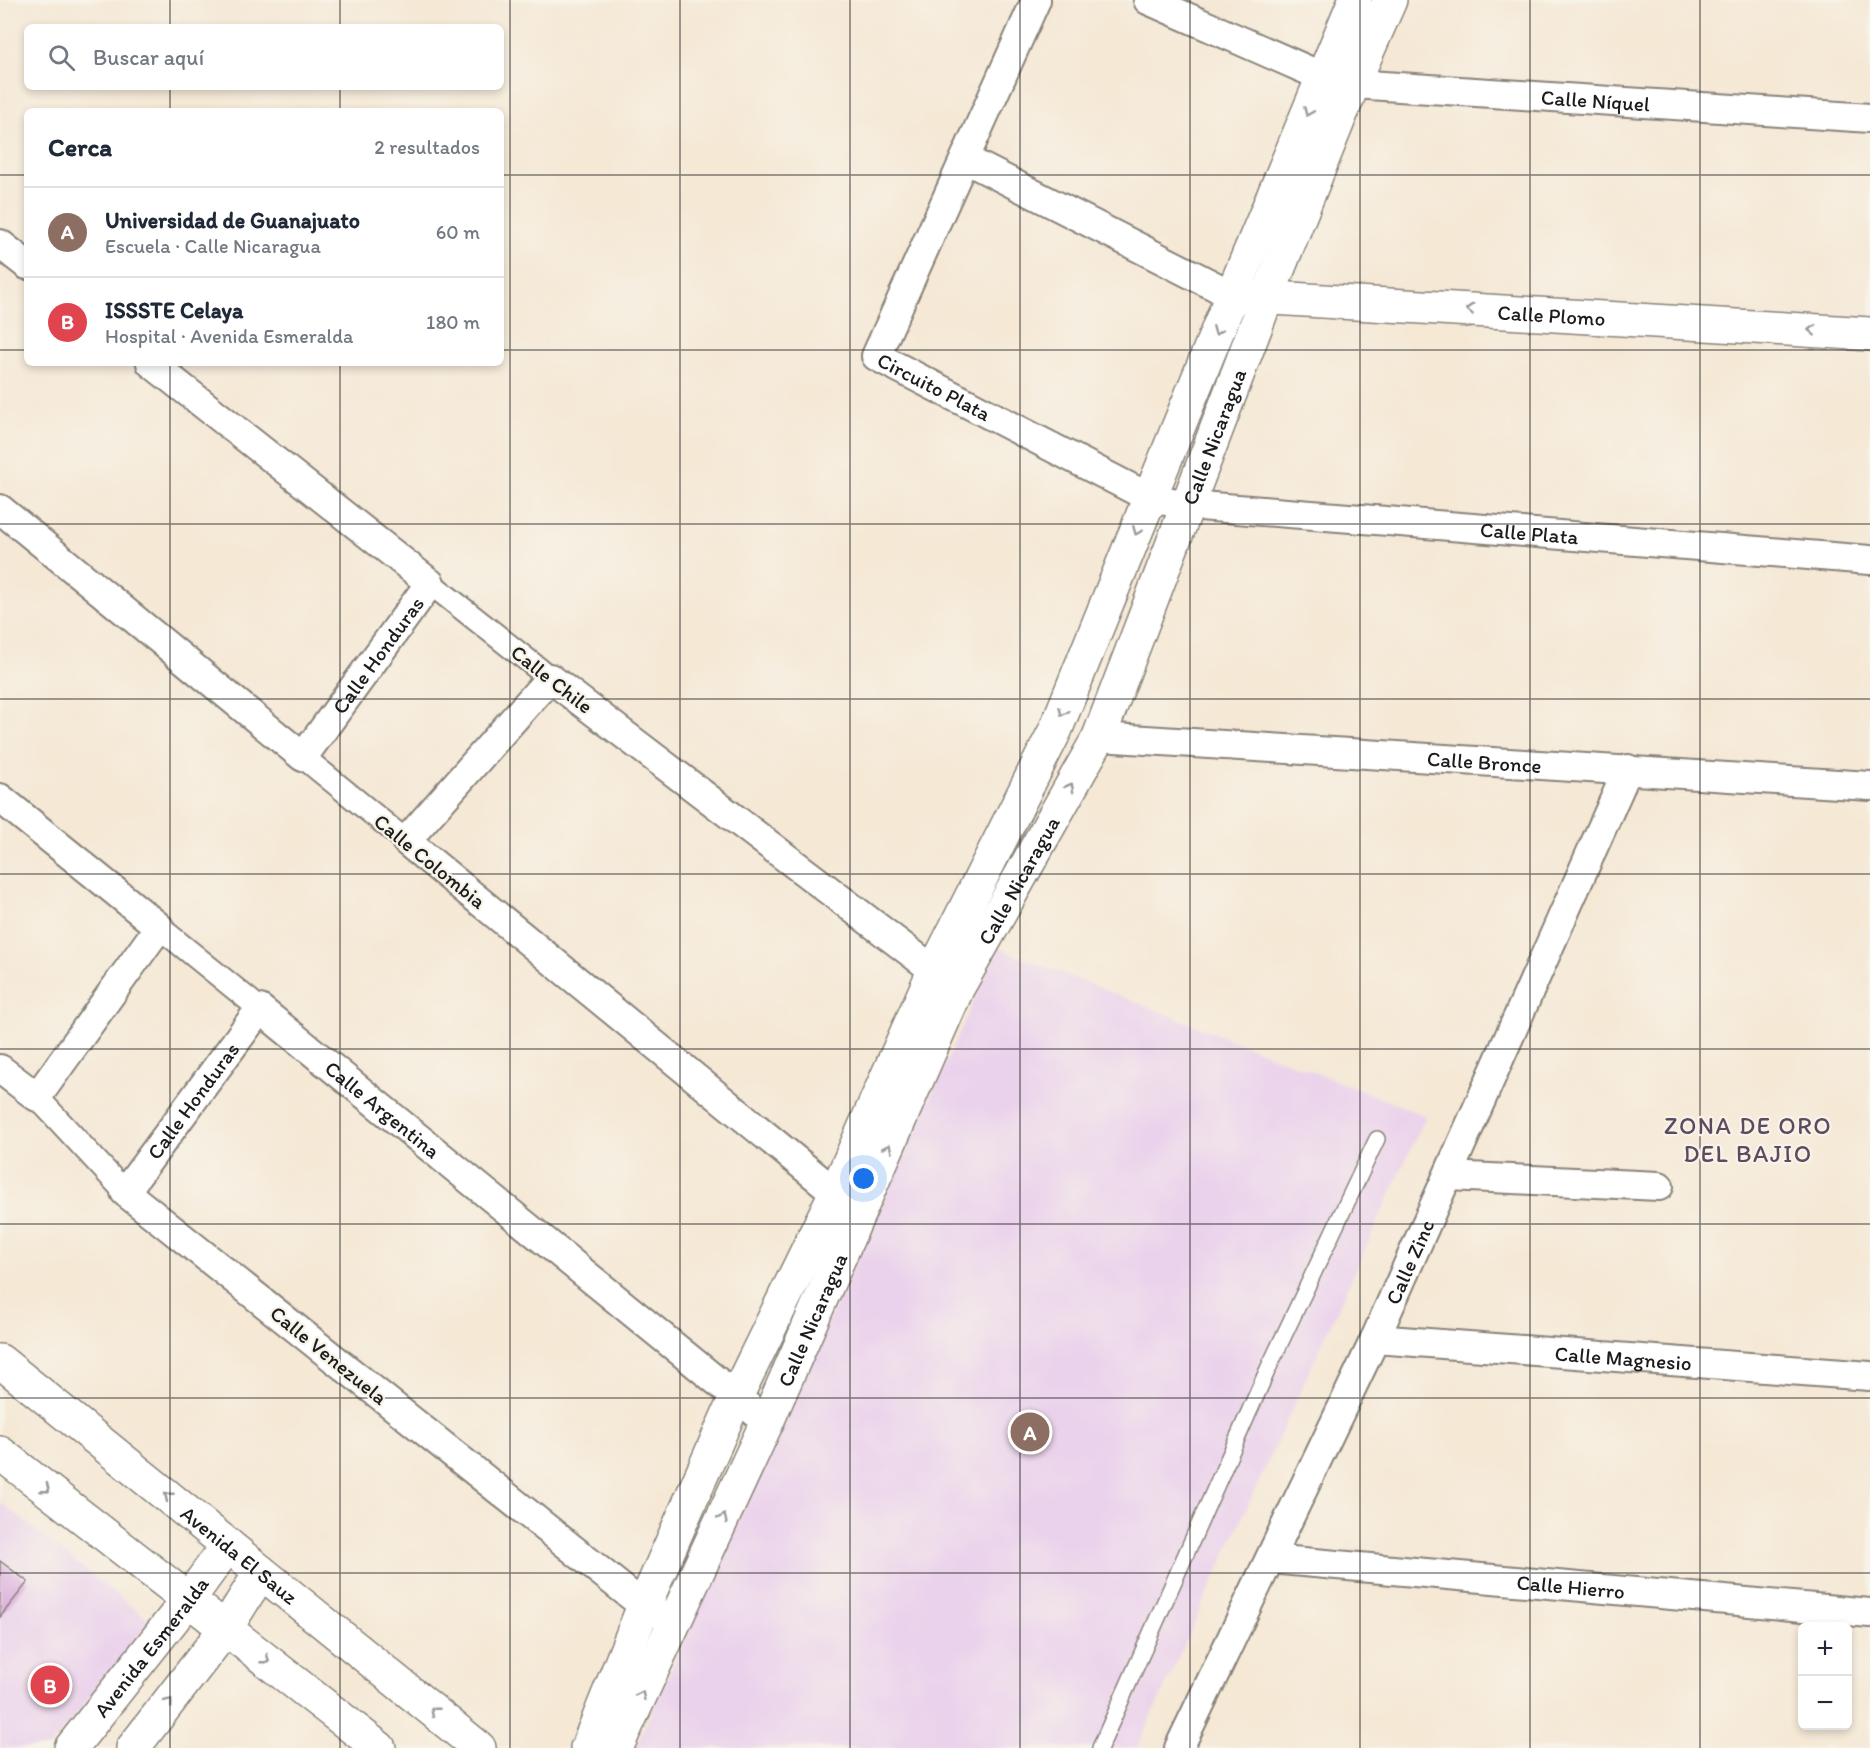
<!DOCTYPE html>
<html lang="es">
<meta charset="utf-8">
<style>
:root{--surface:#fff;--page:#f2f2f3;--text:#1f2937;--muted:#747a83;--line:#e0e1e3;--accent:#1f6fb2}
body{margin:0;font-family:Itim,sans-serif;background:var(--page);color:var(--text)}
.controls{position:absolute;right:18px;bottom:18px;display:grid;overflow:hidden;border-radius:9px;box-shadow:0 3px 9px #0003}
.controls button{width:54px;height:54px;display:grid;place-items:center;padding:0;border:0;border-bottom:2px solid var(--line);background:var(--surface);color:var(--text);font:30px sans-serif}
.you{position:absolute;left:864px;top:1179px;width:21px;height:21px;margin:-15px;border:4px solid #fff;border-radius:50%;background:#1a73e8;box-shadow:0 0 0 9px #1a73e833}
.badge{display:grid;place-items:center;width:39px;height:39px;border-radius:50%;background:var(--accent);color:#fff;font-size:20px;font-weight:700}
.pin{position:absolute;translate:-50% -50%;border:3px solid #fff;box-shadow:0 2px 6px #0006}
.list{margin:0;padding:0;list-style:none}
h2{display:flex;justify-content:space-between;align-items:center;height:78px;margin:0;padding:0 24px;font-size:26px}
h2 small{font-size:20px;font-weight:400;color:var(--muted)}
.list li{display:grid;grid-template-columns:39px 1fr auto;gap:18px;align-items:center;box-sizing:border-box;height:90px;padding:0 24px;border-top:2px solid var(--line)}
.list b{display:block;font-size:22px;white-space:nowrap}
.list p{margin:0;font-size:20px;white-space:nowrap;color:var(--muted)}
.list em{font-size:20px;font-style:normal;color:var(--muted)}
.icon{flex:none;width:33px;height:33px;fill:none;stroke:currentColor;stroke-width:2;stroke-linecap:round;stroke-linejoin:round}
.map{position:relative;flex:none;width:1870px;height:1748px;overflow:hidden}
.search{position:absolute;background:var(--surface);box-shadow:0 3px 9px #0003;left:24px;top:24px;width:480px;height:66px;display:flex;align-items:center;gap:15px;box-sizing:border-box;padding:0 21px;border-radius:9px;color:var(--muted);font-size:22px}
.panel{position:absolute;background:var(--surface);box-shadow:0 3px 9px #0003;left:24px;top:108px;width:480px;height:258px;border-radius:9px}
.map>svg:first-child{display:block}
.built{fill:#ead1ec}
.building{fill:#d69fdb}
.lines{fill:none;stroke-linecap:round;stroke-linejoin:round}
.service-casing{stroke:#888278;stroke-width:18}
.pedestrian-casing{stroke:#888278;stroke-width:26}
.minor-casing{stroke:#888278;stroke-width:32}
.tertiary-casing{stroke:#888278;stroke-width:36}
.secondary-casing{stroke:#888278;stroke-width:36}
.primary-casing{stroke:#888278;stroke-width:36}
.service{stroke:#fff;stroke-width:15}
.pedestrian{stroke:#fff;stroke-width:22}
.minor{stroke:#fff;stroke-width:28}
.tertiary{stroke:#fff;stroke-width:33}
.secondary{stroke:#fff;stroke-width:33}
.primary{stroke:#fff;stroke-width:33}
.oneway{stroke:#999}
.grid{fill:none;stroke:#1c1c1c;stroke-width:1.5;stroke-opacity:0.55}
.labels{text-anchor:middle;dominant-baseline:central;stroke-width:4.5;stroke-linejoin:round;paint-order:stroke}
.street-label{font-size:21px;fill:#1c1c1c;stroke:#f7f3e8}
.quarter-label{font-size:24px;letter-spacing:1.5px;fill:#5d4a5f;stroke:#f7f3e8}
</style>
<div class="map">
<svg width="1870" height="1748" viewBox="0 0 1870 1748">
<rect width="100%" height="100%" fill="#f7f3e8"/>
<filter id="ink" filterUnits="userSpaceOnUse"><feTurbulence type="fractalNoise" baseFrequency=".0167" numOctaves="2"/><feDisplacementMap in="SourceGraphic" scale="12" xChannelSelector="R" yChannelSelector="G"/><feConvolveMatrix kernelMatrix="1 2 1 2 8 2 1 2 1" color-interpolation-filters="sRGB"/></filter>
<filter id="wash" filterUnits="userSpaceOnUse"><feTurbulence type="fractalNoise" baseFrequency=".008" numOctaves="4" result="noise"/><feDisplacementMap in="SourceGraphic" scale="24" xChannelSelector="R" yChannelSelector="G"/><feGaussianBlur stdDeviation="1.35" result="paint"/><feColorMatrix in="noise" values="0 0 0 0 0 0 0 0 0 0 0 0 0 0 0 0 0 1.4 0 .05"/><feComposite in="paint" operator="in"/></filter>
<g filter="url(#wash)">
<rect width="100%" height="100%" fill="#f5e8d5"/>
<path class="built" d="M998 948 1426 1116 1137 1748H635Z
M0 1502 150 1621 49 1748H0Z"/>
<g id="blocks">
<path class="building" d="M0 1561 28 1582 0 1617Z"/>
</g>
</g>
<g filter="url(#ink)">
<use href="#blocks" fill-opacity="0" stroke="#888278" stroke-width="1.5"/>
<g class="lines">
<defs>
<path id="service" d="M1100 1748 1268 1369 1377 1139"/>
<path id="pedestrian" d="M430 583 550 678
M303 757 406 841
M159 927 260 1009
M37 1097 125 1192"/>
<g id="minor">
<path id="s1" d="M1036 0 876 356 1150 498 1188 505 1870 560"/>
<path id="s2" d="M1148 0 1323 77 1353 84 1870 118"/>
<path d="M965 159 1232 295"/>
<path d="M0 244 27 265"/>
<path id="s3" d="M0 509 303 757 430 583 151 363"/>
<path id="s4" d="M1099 737 1870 786"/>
<path d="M0 798 159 927 37 1097 0 1069"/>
<path d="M1448 1176 1659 1186"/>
<path d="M853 1207 406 841 550 678 952 984"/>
<path id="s5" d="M1375 1339 1870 1376"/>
<path id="s6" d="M1270 1559 1870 1613"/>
<path id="s7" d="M664 1616 644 1606 125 1192 260 1009 767 1422"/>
<path id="s8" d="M1179 1748 1375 1339 1628 769"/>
</g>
<g id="tertiary">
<path id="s9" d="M71 1748 188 1600 228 1545"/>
<path d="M133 1748 226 1628 261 1572"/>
</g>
<g id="secondary">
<path id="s10" d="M1240 296 1870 334"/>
</g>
<g id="primary">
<path id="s11" d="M0 1361 479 1748"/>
<path d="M0 1453 379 1748"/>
<path d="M587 1748 644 1606 736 1397 835 1194 934 971 1055 731 1232 295 1355 0"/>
<path id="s12" d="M616 1748 767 1422 957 989 1099 737 1267 297 1353 84 1390 0"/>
</g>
</defs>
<use href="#service" class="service-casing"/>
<use href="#pedestrian" class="pedestrian-casing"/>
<use href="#minor" class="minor-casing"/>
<use href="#tertiary" class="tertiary-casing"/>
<use href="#secondary" class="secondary-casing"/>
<use href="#primary" class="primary-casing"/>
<use href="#service" class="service"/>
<use href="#pedestrian" class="pedestrian"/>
<use href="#minor" class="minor"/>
<use href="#tertiary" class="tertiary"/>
<use href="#secondary" class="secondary"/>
<use href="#primary" class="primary"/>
</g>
<defs><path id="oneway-chevron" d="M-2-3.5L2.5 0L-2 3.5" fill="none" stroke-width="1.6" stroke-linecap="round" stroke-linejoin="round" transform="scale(1.5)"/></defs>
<g class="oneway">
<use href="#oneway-chevron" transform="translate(1308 112) rotate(113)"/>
<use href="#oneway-chevron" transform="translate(1470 309) rotate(-177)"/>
<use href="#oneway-chevron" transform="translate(1812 330) rotate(-177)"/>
<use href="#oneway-chevron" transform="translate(1217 331) rotate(112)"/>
<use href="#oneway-chevron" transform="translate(1137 531) rotate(112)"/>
<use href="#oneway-chevron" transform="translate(1063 712) rotate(112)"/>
<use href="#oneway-chevron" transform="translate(1070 787) rotate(-61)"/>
<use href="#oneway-chevron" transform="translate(888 1148) rotate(-66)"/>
<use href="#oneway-chevron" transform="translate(46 1489) rotate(38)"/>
<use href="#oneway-chevron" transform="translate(168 1496) rotate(-141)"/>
<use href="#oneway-chevron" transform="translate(723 1518) rotate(-65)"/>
<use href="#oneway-chevron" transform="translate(266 1660) rotate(38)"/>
<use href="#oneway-chevron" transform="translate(641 1695) rotate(-65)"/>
<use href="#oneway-chevron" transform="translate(169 1702) rotate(-52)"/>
<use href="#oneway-chevron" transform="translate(434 1711) rotate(-141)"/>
</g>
</g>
<path class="grid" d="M170 0V27M340 0V27M510 0V1748M680 0V1748M850 0V1748M1020 0V1748M1190 0V1748M1360 0V1748M1530 0V1748M1700 0V1748M170 87V111M340 87V111M0 175H27M501 175H1870M0 350H27M501 350H1870M170 363V1748M340 363V1748M0 524H1870M0 699H1870M0 874H1870M0 1049H1870M0 1224H1870M0 1398H1870M0 1573H1870"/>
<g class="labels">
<g class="street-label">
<text stroke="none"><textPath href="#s2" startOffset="465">Calle Níquel</textPath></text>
<text stroke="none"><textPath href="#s10" startOffset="312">Calle Plomo</textPath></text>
<text stroke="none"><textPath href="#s1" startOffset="456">Circuito Plata</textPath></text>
<text stroke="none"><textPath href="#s12" startOffset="1443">Calle Nicaragua</textPath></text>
<text stroke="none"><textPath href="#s1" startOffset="1080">Calle Plata</textPath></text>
<text stroke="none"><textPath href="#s3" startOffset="518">Calle Honduras</textPath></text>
<text transform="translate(552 679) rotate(38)">Calle Chile</text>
<text stroke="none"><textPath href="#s4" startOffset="386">Calle Bronce</textPath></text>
<text transform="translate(430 861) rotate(39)">Calle Colombia</text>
<text stroke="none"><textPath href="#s12" startOffset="957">Calle Nicaragua</textPath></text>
<text stroke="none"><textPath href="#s7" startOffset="800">Calle Honduras</textPath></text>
<text stroke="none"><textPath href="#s7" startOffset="1072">Calle Argentina</textPath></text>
<text stroke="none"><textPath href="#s8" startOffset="538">Calle Zinc</textPath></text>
<text stroke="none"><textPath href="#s12" startOffset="471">Calle Nicaragua</textPath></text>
<text transform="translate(329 1355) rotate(39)">Calle Venezuela</text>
<text stroke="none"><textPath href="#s5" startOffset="249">Calle Magnesio</textPath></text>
<text stroke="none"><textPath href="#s11" startOffset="308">Avenida El Sauz</textPath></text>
<text stroke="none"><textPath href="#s6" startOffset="302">Calle Hierro</textPath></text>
<text stroke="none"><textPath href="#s9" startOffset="129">Avenida Esmeralda</textPath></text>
</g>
<g class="quarter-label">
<text x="1748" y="1125">ZONA DE ORO<tspan x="1748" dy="28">DEL BAJIO</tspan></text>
</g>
</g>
</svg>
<div class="controls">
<button>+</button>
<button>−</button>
</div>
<div class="you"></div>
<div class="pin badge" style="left:1030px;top:1432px;background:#8d6e63">A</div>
<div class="pin badge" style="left:50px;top:1685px;background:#e0444e">B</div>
<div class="search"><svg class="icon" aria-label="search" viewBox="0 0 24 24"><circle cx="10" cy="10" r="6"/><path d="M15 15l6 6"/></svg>Buscar aquí</div>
<section class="panel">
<h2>Cerca<small>2 resultados</small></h2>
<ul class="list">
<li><span class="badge" style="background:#8d6e63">A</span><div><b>Universidad de Guanajuato</b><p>Escuela · Calle Nicaragua</p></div><em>60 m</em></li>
<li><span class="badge" style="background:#e0444e">B</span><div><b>ISSSTE Celaya</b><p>Hospital · Avenida Esmeralda</p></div><em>180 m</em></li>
</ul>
</section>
</div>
